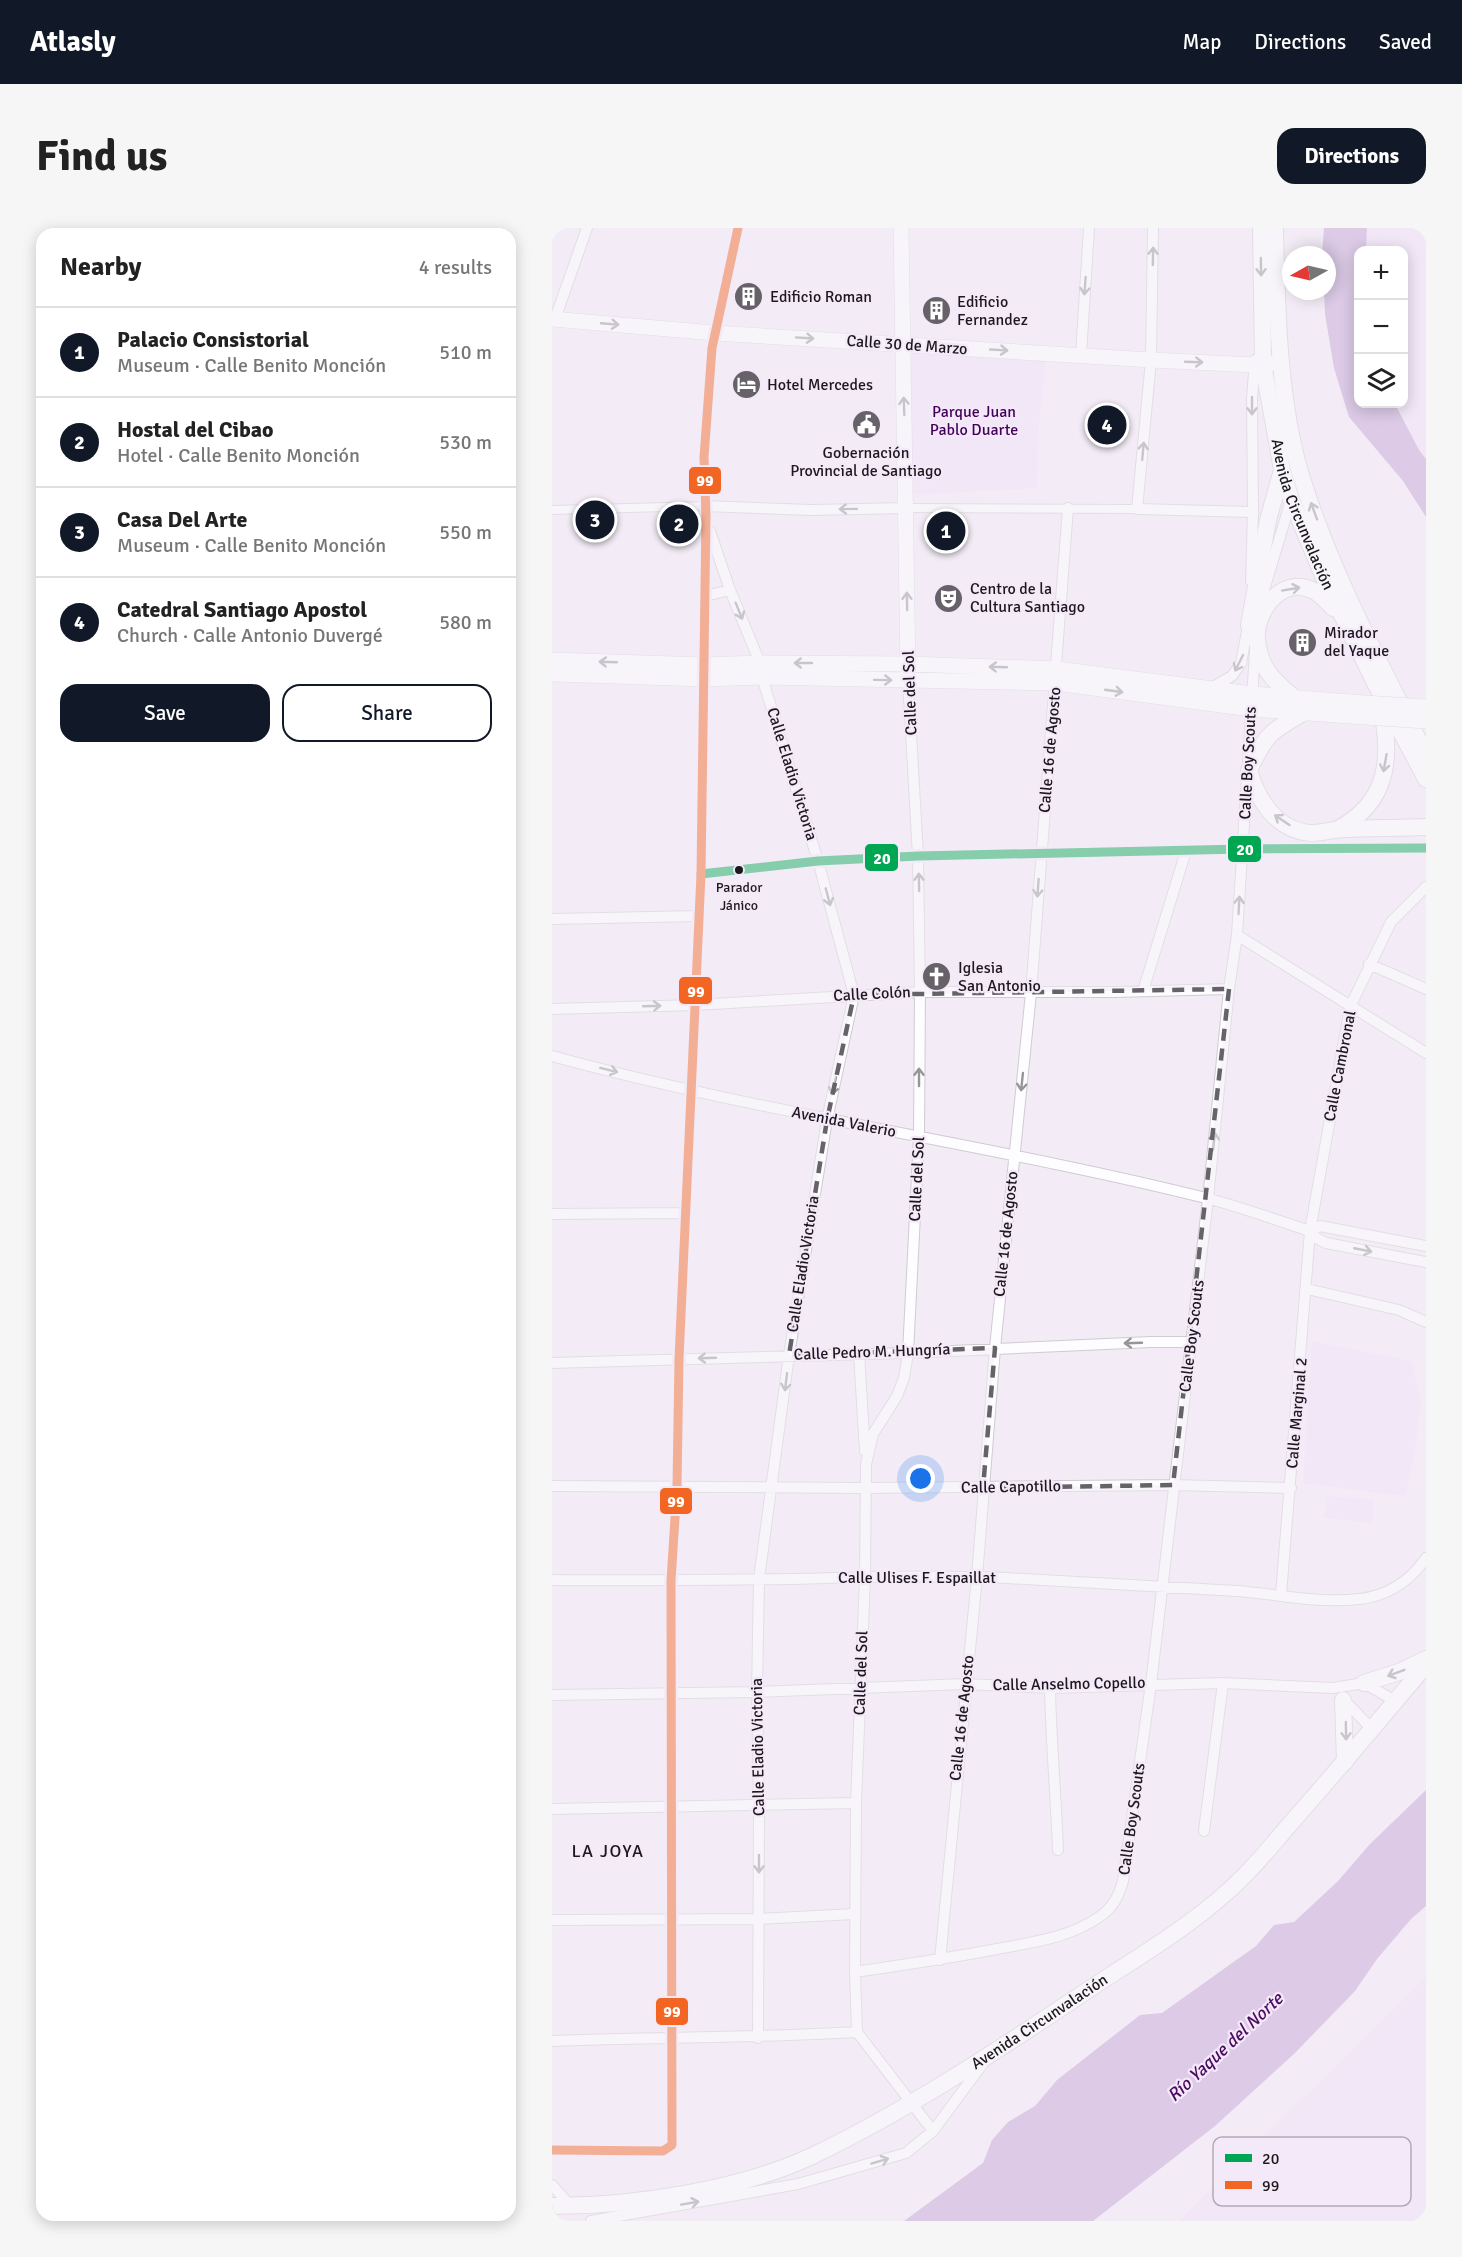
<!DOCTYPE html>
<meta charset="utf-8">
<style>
:root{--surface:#fff;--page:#f6f6f6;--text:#222;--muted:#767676;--line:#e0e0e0;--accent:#111827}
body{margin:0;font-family:Signika,sans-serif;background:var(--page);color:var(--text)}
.controls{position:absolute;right:18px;top:18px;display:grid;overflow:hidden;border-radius:12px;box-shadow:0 3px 15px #0003}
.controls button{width:54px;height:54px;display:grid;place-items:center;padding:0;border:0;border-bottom:2px solid var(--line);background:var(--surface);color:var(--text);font:30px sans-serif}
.compass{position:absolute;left:730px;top:18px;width:54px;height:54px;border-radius:50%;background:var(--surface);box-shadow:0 3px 15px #0003;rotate:262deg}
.you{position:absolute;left:369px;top:1251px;width:21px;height:21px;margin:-15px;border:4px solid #fff;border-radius:50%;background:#1a73e8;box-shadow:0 0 0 9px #1a73e833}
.badge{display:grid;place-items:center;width:39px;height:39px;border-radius:50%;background:var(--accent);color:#fff;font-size:20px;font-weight:700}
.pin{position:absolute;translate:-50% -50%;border:3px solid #fff;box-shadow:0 2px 6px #0006}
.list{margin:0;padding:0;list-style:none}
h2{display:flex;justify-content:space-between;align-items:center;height:78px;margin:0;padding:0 24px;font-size:26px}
h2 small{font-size:20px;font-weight:400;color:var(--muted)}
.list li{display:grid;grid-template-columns:39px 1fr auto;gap:18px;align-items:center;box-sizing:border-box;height:90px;padding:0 24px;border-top:2px solid var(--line)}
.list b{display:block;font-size:22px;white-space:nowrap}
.list p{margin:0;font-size:20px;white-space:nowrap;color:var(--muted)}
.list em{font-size:20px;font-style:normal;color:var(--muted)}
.actions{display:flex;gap:12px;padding:18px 24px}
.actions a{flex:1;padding:14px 0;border:2px solid var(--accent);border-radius:18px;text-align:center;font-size:21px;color:var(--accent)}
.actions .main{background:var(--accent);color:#fff}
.icon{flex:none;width:33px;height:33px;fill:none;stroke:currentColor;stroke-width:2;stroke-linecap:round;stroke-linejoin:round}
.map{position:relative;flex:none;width:874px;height:1993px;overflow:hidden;border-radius:18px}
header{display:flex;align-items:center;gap:36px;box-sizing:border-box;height:84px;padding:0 30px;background:var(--accent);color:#fff}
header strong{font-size:28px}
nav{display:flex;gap:33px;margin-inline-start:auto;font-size:21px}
.intro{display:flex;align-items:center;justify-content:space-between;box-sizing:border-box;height:144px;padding:0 36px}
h1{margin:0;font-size:42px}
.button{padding:15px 27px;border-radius:18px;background:var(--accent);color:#fff;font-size:21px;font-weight:700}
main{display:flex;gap:36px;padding:0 36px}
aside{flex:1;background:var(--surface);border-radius:18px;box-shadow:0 3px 15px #0003}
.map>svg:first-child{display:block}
.green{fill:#f0dff8}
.water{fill:#c29fd2}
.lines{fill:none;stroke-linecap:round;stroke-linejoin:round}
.pedestrian-casing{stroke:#d0cbd1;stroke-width:10}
.minor-casing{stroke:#d0cbd1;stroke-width:12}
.secondary-casing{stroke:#d0cbd1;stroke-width:16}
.primary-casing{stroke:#d0cbd1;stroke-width:18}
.pedestrian{stroke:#fdfcfe;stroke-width:8}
.minor{stroke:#fdfcfe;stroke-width:10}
.secondary{stroke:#fdfcfe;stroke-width:15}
.primary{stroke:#fdfcfe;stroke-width:16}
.secondary-bridge-casing{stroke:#d0cbd1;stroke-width:16;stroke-linecap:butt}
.secondary-bridge{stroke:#fdfcfe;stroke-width:15}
.bus-1-casing{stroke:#f4e9f9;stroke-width:14}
.bus-2-casing{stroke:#f4e9f9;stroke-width:14}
.bus-1{stroke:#00a651;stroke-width:9}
.bus-2{stroke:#f26522;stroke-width:9}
.oneway{stroke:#989599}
.marked{fill:none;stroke:#676269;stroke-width:4.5;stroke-dasharray:12 8;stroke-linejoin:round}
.bus-dot{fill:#1c181d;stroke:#f4e9f9;stroke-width:2}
.labels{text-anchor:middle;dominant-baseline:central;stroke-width:4.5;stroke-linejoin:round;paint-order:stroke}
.bus-label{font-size:14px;fill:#1c181d;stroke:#f4e9f9}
.poi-label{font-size:16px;fill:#1c181d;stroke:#f4e9f9;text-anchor:start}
.street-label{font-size:16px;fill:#1c181d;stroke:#f4e9f9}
.park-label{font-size:16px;fill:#430059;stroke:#f4e9f9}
.neighbourhood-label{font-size:18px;letter-spacing:1.5px;fill:#1c181d;stroke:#f4e9f9}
.water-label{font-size:18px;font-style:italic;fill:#4a0a61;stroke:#f4e9f9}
.key{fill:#f4e9f9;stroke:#b3aab7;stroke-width:1.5}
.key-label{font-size:16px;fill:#1c181d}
.line-badge{stroke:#f4e9f9;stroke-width:2}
.badge-label{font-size:16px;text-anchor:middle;font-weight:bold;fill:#fff}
</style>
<header>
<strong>Atlasly</strong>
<nav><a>Map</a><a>Directions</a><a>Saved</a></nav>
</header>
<div class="intro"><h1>Find us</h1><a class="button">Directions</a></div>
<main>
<aside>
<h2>Nearby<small>4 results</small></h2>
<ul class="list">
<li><span class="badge">1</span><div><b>Palacio Consistorial</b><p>Museum · Calle Benito Monción</p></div><em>510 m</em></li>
<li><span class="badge">2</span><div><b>Hostal del Cibao</b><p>Hotel · Calle Benito Monción</p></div><em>530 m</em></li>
<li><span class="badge">3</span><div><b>Casa Del Arte</b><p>Museum · Calle Benito Monción</p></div><em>550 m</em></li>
<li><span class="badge">4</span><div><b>Catedral Santiago Apostol</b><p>Church · Calle Antonio Duvergé</p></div><em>580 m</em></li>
</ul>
<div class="actions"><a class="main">Save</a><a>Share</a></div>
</aside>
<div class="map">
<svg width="874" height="1993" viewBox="0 0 874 1993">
<rect width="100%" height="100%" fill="#f3ecf6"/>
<path class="green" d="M815 0H874V231L867 222 843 176H852V22H814Z
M362 123 494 129 487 198 485 260 358 267 354 133Z
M760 1113 859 1133 869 1172 862 1228 853 1268 751 1255Z
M775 1268 822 1272 820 1295 772 1290Z
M874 1748V1993H626L629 1991Z"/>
<path class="water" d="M772 0H815L814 22H806V176H843L867 222 874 231V289L851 253 797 189 782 140 773 86 772 63H775V27H770Z
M874 1562V1678L859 1691 825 1731 803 1763 742 1826 663 1898 541 1993H352L431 1935 440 1912 456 1894 483 1878 505 1852 588 1787 610 1785 704 1718 722 1697 742 1694 786 1653 818 1616Z"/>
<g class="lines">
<defs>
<path id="pedestrian" d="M354 280 585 281
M0 282 153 278"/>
<path id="minor" d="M601 0 599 132 585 281 701 284
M3 91 35 0
M529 127 537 0
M153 278 260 282 354 280
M158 303 178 362 208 435 210 449 266 633 302 767 275 892 237 1127 207 1351 205 1464 207 1578 206 1810
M699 353 701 284 700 170 703 132
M153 368 178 362
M709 372 739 272
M356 452 366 628 368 764 367 908 356 1125 352 1150 345 1168 321 1206 314 1236 313 1349 304 1575 303 1744 305 1804 381 1903
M659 460 680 448 689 435 697 393
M149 646 266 633 366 628 690 621 874 620
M0 691 147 688
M685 707 874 825
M817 736 874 761
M591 763 634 623
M0 781 143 777 368 764H562L677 761
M0 828C216 887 438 916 654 970 689 979 724 992 758 1003L766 1011 774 1015 874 1034
M0 986 133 985
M758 1003 768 998 874 1018
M755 1061 847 1082 874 1094
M307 1126 313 1223
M0 1135 356 1125 599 1114H639
M0 1258 312 1260 621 1257 739 1260
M0 1352C80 1353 160 1352 241 1351 312 1349 383 1347 454 1350 531 1354 608 1358 685 1363 725 1366 767 1376 807 1371 835 1368 858 1353 874 1330
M729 1367 758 1003 798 779 839 694 874 659
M498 1460C499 1514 504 1568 506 1622
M0 1467 205 1464 413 1456 498 1460 671 1455 781 1460 812 1455 843 1473
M791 1471 821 1502
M0 1581 304 1575
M652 1603 671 1455
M0 1692 207 1691 302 1686
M388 1732 425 1349 443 1120 479 765 516 280
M303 1744C351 1737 398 1730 445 1721 481 1714 519 1710 550 1687 562 1678 567 1667 571 1653L599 1456 656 971 677 761 685 707 703 423
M0 1813C102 1809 204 1810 305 1804
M0 1922 111 1923 120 1917 119 1353 125 1259 127 1131 149 646 154 288 152 229 160 120 186 0
M0 1957 19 1978
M39 1993 246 1956 354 1925 381 1903 432 1834"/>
<path id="secondary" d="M349 0 356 443
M0 91 162 105 599 132 703 137 721 135
M0 432 152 437 208 435 356 436 505 441 700 466 798 474
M0 446 152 451 210 449 504 455 699 481 798 488"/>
<g id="primary">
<path id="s1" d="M709 0 711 136 730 242 739 271 771 348 824 457 874 551"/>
<path d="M723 0C725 79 726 168 748 244 778 343 828 435 874 527"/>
<path d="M697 397 716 292 730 242"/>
<path d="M741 469C730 459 717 449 711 435 707 426 704 412 705 403 709 377 732 349 760 362 768 365 775 374 781 380"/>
<path d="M751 485C717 505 715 505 697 542 705 571 724 602 758 605 770 605 782 601 795 601 821 600 848 600 874 599"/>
<path d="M786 601C837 574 840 529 829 478"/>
<path d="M812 1455 847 1444 874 1431"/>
<path d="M791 1472 793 1534"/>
<path id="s2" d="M0 1978C79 1978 188 1962 260 1928 354 1883 443 1824 530 1766 585 1729 646 1695 693 1647 709 1631 724 1612 739 1595 785 1543 829 1490 874 1437"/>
</g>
</defs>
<use href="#pedestrian" class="pedestrian-casing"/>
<use href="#minor" class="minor-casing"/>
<use href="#secondary" class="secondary-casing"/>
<use href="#primary" class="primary-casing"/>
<use href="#pedestrian" class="pedestrian"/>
<use href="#minor" class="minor"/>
<use href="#secondary" class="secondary"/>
<use href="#primary" class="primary"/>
<defs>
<path id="secondary-bridge" d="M798 474 874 479
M798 488 874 493"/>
</defs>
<use href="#secondary-bridge" class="secondary-bridge-casing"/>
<use href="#secondary-bridge" class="secondary-bridge"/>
<defs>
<path id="bus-1" d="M149 646 266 633 366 628 690 621 874 620"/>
<path id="bus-2" d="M0 1922 111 1923 120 1917 119 1353 125 1259 127 1131 149 646 154 288 152 229 160 120 186 0"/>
</defs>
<use href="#bus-1" class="bus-1-casing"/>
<use href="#bus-2" class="bus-2-casing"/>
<use href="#bus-1" class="bus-1"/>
<use href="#bus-2" class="bus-2"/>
</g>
<defs><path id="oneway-shaft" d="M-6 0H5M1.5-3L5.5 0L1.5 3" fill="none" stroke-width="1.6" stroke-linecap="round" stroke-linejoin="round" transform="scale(1.5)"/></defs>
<g class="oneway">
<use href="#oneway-shaft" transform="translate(601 28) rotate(-89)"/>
<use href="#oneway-shaft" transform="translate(709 39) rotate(89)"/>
<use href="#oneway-shaft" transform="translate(533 58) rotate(94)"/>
<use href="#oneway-shaft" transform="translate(58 96) rotate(5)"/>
<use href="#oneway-shaft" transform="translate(253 110) rotate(4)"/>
<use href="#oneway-shaft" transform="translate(447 122) rotate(3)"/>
<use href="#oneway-shaft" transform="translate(642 134) rotate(2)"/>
<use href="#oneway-shaft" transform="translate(352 178) rotate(-92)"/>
<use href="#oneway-shaft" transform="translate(700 178) rotate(90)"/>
<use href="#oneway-shaft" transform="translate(591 223) rotate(-85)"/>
<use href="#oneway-shaft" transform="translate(296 281) rotate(179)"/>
<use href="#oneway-shaft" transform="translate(762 283) rotate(-110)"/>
<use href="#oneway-shaft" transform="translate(739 361) rotate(-10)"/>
<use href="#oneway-shaft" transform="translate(355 373) rotate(-91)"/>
<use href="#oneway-shaft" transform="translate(187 383) rotate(68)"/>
<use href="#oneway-shaft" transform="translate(56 434) rotate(-178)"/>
<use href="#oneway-shaft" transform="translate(251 435) rotate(-180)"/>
<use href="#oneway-shaft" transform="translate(687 435) rotate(117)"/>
<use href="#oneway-shaft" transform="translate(446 439) rotate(-178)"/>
<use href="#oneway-shaft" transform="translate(331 452) rotate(1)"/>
<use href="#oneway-shaft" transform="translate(562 463) rotate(8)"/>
<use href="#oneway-shaft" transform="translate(833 535) rotate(100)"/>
<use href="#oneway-shaft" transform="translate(730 592) rotate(-146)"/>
<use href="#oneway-shaft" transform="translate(367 654) rotate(-91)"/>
<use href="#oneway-shaft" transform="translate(486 660) rotate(94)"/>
<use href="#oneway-shaft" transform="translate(276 669) rotate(75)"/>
<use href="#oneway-shaft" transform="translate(687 677) rotate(-87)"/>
<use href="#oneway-shaft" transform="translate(100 778) rotate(-2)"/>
<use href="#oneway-shaft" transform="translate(57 842) rotate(14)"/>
<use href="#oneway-shaft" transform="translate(367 849) rotate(-90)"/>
<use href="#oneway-shaft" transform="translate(470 854) rotate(96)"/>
<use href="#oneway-shaft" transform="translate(282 858) rotate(103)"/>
<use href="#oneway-shaft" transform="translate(662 913) rotate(-84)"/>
<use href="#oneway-shaft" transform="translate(811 1022) rotate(11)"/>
<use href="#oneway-shaft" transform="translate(581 1115) rotate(178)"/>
<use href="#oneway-shaft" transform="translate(155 1130) rotate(178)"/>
<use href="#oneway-shaft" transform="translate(234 1154) rotate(97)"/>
<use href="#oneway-shaft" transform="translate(844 1445) rotate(159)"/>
<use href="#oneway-shaft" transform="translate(794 1503) rotate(89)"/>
<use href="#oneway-shaft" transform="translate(207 1636) rotate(90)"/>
<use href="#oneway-shaft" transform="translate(328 1933) rotate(-17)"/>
<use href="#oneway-shaft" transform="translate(138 1975) rotate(-10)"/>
</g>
<path d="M0 0H874V1993H0ZM677 761 621 1257 431 1260 443 1120 237 1127 275 892 302 767Z" fill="#f3ecf6" fill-opacity=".55" fill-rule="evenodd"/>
<path class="marked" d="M677 761 621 1257 431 1260 443 1120 237 1127 275 892 302 767Z"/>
<defs>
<symbol id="building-disc" viewBox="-11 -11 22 22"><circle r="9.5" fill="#676269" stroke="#f4e9f9"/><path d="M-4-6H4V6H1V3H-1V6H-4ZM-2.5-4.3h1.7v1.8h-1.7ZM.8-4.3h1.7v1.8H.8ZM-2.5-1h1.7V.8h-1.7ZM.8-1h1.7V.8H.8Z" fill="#fff"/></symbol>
<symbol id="hotel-disc" viewBox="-11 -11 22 22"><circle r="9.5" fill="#676269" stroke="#f4e9f9"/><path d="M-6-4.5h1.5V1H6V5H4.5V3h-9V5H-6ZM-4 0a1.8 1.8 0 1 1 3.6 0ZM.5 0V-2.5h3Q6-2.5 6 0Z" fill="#fff"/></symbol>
<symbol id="civic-disc" viewBox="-11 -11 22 22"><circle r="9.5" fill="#676269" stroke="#f4e9f9"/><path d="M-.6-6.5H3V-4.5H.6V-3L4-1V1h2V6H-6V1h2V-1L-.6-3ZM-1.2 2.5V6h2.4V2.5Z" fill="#fff"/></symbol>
<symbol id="theatre-disc" viewBox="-11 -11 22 22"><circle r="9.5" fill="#676269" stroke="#f4e9f9"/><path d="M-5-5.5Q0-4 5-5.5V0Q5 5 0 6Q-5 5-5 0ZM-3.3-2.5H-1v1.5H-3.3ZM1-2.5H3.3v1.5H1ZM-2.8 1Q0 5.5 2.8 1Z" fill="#fff"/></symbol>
<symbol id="church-disc" viewBox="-11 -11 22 22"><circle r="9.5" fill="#676269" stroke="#f4e9f9"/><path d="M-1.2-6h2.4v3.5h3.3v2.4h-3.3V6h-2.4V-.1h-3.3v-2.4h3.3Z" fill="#fff"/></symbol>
</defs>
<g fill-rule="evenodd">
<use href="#building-disc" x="180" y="52" width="33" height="33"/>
<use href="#building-disc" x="368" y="66" width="33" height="33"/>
<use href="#hotel-disc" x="178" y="140" width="33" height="33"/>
<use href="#civic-disc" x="298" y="180" width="33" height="33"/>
<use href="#theatre-disc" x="380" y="354" width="33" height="33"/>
<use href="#building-disc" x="734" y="398" width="33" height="33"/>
<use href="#church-disc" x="368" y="732" width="33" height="33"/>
</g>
<circle class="bus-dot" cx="187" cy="642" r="5"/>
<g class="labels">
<g class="bus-label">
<text x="187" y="659">Parador<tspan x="187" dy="18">Jánico</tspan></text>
</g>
<g class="poi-label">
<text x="218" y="69">Edificio Roman</text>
<text x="405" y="74">Edificio<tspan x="405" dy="18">Fernandez</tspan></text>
<text x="215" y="157">Hotel Mercedes</text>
<text x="314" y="225" text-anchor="middle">Gobernación<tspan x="314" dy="18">Provincial de Santiago</tspan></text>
<text x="418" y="361">Centro de la<tspan x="418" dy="18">Cultura Santiago</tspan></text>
<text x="772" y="405">Mirador<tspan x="772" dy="18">del Yaque</tspan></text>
<text x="406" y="740">Iglesia<tspan x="406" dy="18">San Antonio</tspan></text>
</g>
<g class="street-label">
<text transform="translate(355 117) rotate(4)">Calle 30 de Marzo</text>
<text stroke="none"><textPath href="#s1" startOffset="292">Avenida Circunvalación</textPath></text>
<text transform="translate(358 465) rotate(-92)">Calle del Sol</text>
<text transform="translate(498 522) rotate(-85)">Calle 16 de Agosto</text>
<text transform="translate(696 535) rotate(-87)">Calle Boy Scouts</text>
<text transform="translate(240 546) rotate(73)">Calle Eladio Victoria</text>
<text transform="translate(320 766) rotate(-3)">Calle Colón</text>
<text transform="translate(788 838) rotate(-79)">Calle Cambronal</text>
<text transform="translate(292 894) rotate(11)">Avenida Valerio</text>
<text transform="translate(365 951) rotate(-87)">Calle del Sol</text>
<text transform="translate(454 1006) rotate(-84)">Calle 16 de Agosto</text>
<text transform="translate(251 1036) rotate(-81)">Calle Eladio Victoria</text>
<text transform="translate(640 1108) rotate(-83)">Calle Boy Scouts</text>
<text transform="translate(320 1124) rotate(-2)">Calle Pedro M. Hungría</text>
<text transform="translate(745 1185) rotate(-85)">Calle Marginal 2</text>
<text transform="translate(459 1259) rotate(-1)">Calle Capotillo</text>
<text x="365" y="1350">Calle Ulises F. Espaillat</text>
<text transform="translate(309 1445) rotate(-88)">Calle del Sol</text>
<text transform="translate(517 1456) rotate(-1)">Calle Anselmo Copello</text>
<text transform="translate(410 1490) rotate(-84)">Calle 16 de Agosto</text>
<text transform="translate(206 1519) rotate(-91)">Calle Eladio Victoria</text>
<text transform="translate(580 1591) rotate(-82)">Calle Boy Scouts</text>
<text stroke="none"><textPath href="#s2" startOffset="531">Avenida Circunvalación</textPath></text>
</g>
<g class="park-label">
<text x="422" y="184">Parque Juan<tspan x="422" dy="18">Pablo Duarte</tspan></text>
</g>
<g class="neighbourhood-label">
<text x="56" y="1623">LA JOYA</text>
</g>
<g class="water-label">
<text transform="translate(673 1819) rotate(-43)">Río Yaque del Norte</text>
</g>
</g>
<rect x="661" y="1909" width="198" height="69" rx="9" class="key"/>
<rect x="673" y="1926" width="27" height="8" fill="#00a651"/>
<rect x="673" y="1953" width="27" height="8" fill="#f26522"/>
<g class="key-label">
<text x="710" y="1936">20</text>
<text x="710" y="1963">99</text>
</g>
<g class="line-badge">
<rect x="136" y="238" width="34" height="29" rx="6" fill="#f26522"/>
<rect x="675" y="607" width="35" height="28" rx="6" fill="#00a651"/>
<rect x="312" y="615" width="35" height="29" rx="6" fill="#00a651"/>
<rect x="126" y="748" width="35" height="29" rx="6" fill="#f26522"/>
<rect x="107" y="1259" width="34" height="28" rx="6" fill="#f26522"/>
<rect x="103" y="1769" width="34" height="29" rx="6" fill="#f26522"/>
</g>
<g class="badge-label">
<text x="153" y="258">99</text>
<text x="693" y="627">20</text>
<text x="330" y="636">20</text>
<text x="144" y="769">99</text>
<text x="124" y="1279">99</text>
<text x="120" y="1789">99</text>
</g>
</svg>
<div class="controls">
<button>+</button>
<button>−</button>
<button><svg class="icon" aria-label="layers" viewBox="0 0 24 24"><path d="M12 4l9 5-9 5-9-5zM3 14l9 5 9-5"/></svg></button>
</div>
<svg class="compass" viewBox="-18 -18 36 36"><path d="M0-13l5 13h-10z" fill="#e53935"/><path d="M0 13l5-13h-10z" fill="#767676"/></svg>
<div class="you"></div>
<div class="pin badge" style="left:394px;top:303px">1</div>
<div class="pin badge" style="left:127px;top:296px">2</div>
<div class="pin badge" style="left:43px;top:292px">3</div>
<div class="pin badge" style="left:555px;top:197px">4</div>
</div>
</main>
